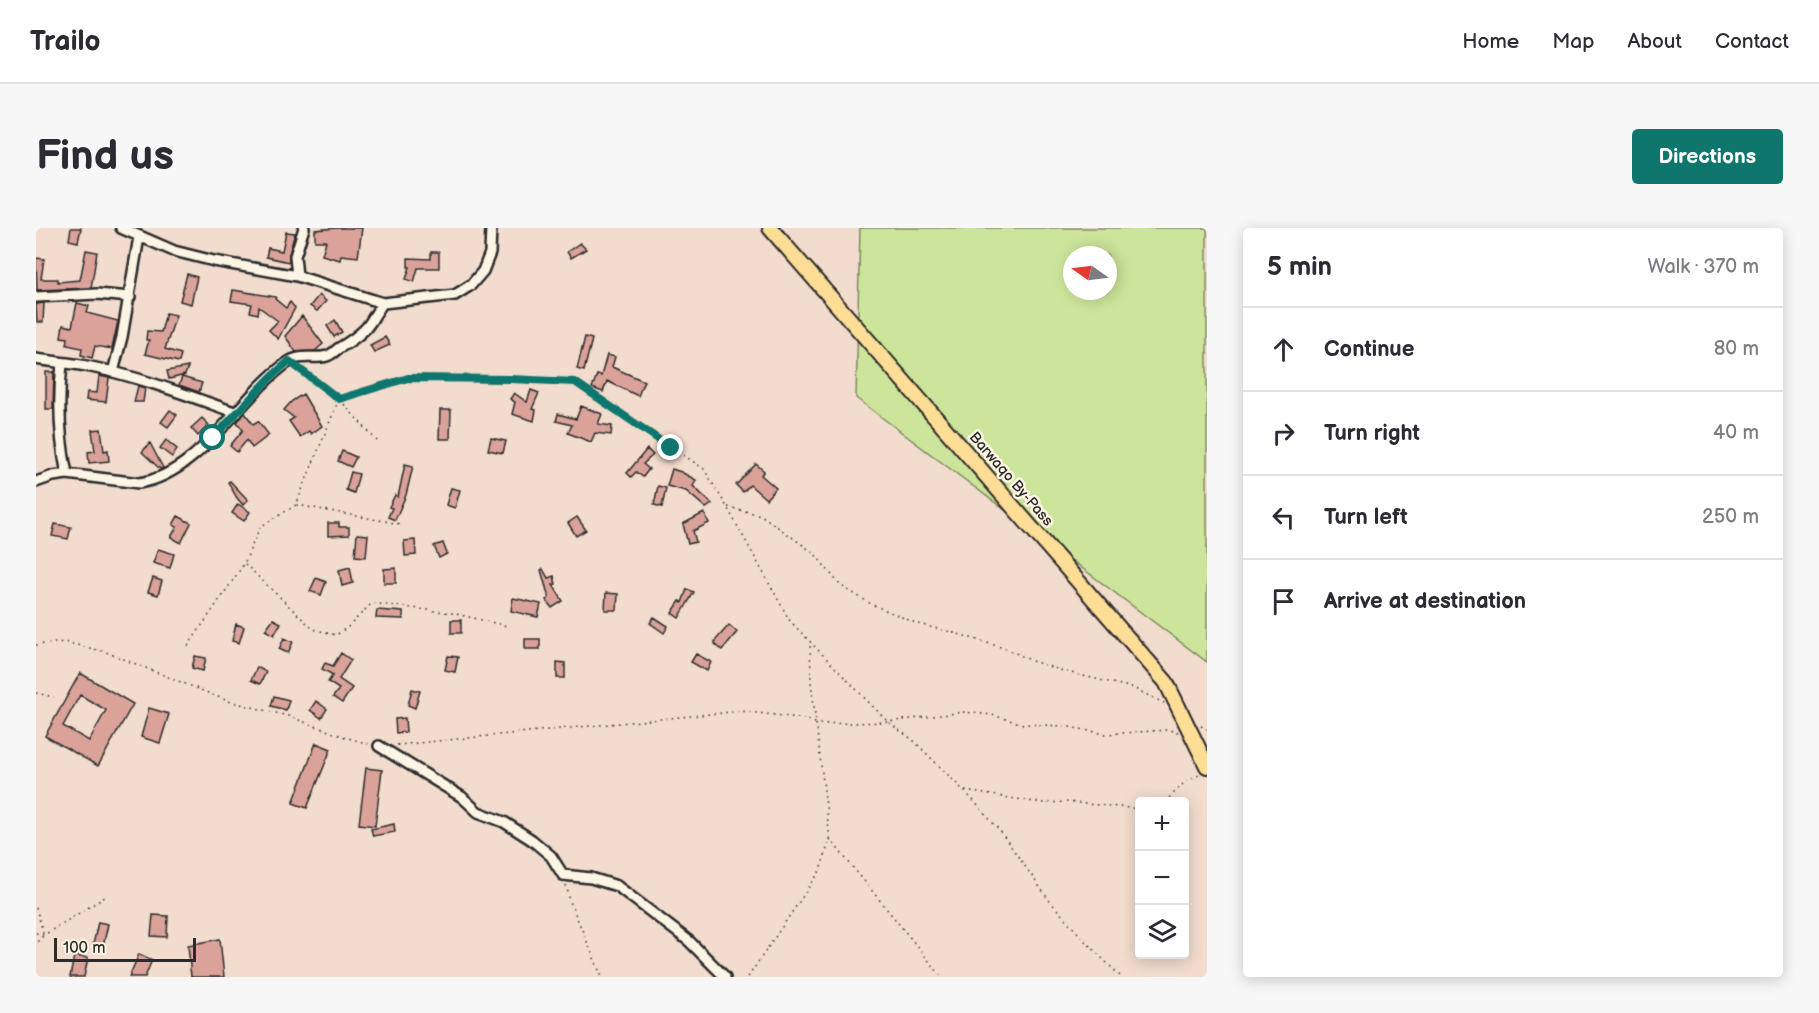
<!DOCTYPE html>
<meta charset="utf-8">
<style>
:root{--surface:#fff;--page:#f7f7f7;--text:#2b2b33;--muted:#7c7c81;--line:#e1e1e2;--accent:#0f766e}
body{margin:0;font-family:"Balsamiq Sans",sans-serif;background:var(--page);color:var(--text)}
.controls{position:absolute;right:18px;bottom:18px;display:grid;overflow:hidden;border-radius:6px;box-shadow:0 3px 15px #0003}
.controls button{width:54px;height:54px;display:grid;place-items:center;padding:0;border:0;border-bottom:2px solid var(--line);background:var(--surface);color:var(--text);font:30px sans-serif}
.compass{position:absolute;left:1027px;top:18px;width:54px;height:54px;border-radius:50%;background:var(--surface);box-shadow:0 3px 15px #0003;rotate:284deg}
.scale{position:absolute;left:18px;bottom:15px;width:142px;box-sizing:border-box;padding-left:6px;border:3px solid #2b2b2b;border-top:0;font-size:16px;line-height:21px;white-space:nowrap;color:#2b2b2b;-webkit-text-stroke:4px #fcf5e5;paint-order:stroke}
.stop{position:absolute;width:18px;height:18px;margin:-14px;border:4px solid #0f766e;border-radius:50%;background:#fff}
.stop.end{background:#0f766e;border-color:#fff;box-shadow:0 2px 6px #0008}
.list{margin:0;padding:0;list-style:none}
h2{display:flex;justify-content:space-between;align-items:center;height:78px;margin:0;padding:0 24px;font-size:26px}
h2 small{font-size:20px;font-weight:400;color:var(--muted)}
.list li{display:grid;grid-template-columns:39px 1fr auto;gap:18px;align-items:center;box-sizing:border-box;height:84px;padding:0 24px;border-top:2px solid var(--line)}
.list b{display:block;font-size:22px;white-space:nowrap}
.list em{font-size:20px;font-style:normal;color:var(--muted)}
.icon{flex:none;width:33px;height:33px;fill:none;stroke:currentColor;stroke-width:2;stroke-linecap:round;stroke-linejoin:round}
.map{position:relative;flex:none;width:1171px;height:749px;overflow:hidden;border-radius:6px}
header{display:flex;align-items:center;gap:36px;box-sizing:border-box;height:84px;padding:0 30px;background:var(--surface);border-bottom:2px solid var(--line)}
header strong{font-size:28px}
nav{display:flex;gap:33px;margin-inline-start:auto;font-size:21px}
.intro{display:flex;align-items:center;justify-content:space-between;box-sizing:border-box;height:144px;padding:0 36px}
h1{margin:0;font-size:42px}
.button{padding:15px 27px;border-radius:6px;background:var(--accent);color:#fff;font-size:21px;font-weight:700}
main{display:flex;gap:36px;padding:0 36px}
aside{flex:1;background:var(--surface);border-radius:6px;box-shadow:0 3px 15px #0003}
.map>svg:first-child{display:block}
.green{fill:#cde59b;stroke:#7c8863;stroke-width:1.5;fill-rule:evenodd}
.building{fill:#dba29a;stroke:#2b2b2b;stroke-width:1.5;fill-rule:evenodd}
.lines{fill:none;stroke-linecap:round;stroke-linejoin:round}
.minor-casing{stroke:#2b2b2b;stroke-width:14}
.highway-casing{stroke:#2b2b2b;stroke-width:18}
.path{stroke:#2b2b2b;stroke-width:1.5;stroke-dasharray:1.5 4.5;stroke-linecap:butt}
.minor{stroke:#fcf5e5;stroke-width:9}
.highway{stroke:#fedd96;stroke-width:14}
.route{stroke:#0f766e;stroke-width:8}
.labels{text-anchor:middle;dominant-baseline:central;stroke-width:5;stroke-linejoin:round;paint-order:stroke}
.street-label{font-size:15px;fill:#2b2b2b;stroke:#fcf5e5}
</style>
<header>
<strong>Trailo</strong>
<nav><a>Home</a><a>Map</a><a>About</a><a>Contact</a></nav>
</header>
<div class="intro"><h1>Find us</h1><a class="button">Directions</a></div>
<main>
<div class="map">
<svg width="1171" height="749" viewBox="0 0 1171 749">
<rect width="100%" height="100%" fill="#f2dcce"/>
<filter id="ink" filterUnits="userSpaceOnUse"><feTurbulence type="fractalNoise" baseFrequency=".0167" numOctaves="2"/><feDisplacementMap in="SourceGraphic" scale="12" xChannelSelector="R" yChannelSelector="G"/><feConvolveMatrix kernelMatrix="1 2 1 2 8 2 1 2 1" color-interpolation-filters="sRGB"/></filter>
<g filter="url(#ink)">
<path class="green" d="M824 0H1171V434L820 170ZM1036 27H1072V63H1036Z"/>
<path class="building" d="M35 0H45L42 14 33 12Z
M300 0H326L322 29 305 27 304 32 286 27 290 13H279V2Z
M250 4 259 5 253 26V34L230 29 232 20 246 23Z
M544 15 550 21 535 30 531 24Z
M50 22 61 24 55 60 1 62 0 30 8 31 5 51H22V54L44 52Z
M395 24H403V40H382L378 54 370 51 374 39H372V30L395 31Z
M151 46 161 49 155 76 144 73Z
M197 62 240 69 239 71 250 80 254 74 259 80 242 111 233 102 242 93 223 79 222 86 214 84 216 76 195 73Z
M283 67 290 73 281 83 274 78Z
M8 75 7 94H1L0 78 1 76Z
M41 75 53 78 51 85 82 93 76 121 59 118 56 130 45 127 46 120 31 117 32 110 25 109 27 97 36 99Z
M130 85 140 87 129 121 145 126 143 134 109 126 113 112H110L111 103 125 104Z
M266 88 287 116 279 123 260 124 249 108Z
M299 92 306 104 298 109 291 98Z
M349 109 354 117 338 124 334 117Z
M549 109 556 111 548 143 541 141Z
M571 127 579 129 576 139 608 153 602 168 571 153 567 164 556 160 561 147 565 148Z
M152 139 149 147 133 151 131 143Z
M10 144H18L17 181H10Z
M63 148 73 150 70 174 50 172 51 164 61 165Z
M146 149 166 155 163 164 143 157Z
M102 158 109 160 107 174H98Z
M495 162 503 165 496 181 500 182 498 193 476 186 479 174 474 171 478 165 491 174Z
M267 166 286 198 275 206 273 203 264 209 253 193 258 190 248 182 256 173Z
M545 178 566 186 562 196 576 198 575 207 559 205 555 214 532 205 536 197 520 193 522 186 540 191Z
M134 182 141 187 132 199 125 194Z
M404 182H415L414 211H403Z
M209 185 217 196 222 193 233 207 216 220 211 212 201 224 194 218 207 202 201 194Z
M166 190 173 197 162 208 155 200Z
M65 201 68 223 72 222 73 233 53 235 52 224 59 223 56 202Z
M455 210 470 213 467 225 452 222Z
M130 212 141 221 136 229 124 220Z
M114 215 127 240 124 241 106 224Z
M611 221 617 227 607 236 613 241 607 249 600 244 595 249 591 245Z
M306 223 320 229 315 239 302 233Z
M369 236 377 238 370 267 359 292 352 289 356 280 353 279 359 267 362 269Z
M720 236 728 243 725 247 740 260 730 271 714 257 707 264 700 257Z
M636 241 645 244 660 252 657 258 676 276 670 280 650 263 631 258Z
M315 244 323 246 318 265 310 262Z
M194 253 212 272 207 277 201 270 192 254Z
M622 258 630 260 626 279 618 277Z
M415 260 424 262 419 280 410 277Z
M202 276 214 284 208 293 196 285Z
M668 285 673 295 657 303 660 314 652 316 647 296Z
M142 288 155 295 145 315 135 309 141 299 137 297Z
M541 289 550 302 540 308 532 295Z
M292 295H303V299H313V307L292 308Z
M19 296 35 299 32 311 16 308Z
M321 306 332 307 330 329 319 328Z
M379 312 380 327 369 328 368 313Z
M407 315 411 326 403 330 398 318Z
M122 321 138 326 134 340 117 335Z
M314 339 317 355 306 358 303 342Z
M360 340V355H348V341Z
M507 341 512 350 518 348 520 356 517 357 527 373 516 380 510 372 513 370 505 342Z
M117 350 126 353 122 367 112 364Z
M280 350 290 354 285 367 274 363Z
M651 361 658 364 643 390 636 385 644 373 646 375Z
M570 365 582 366 581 382H569Z
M477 370 505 376 502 389 475 383Z
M341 382 367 384V391L340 390Z
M618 389 632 398 628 405 614 395Z
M237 391 245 395 238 407 229 402Z
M415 392H425V405H415Z
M200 396 208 399 203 415 196 413Z
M693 397 701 404 686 422 679 416V413Z
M248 410 257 414 252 425 243 421Z
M489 411H504V421H489Z
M305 425 315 432 303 451 316 460 306 475 297 469 303 461 292 454 297 447 286 441 289 435 297 438Z
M660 426 675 434 671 443 655 434Z
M159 428 170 430 167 443 156 440Z
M412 428 422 429 419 444 409 442Z
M521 434 529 435V450H521Z
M221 439 230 444 224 456 215 452Z
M44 445 97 476 62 538 9 508ZM44 467 70 482 53 513 27 498Z
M376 461 384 463 379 480 372 477Z
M238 468 253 472 250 482 235 478Z
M280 473 291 481 285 490 274 482Z
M113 480 133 486 124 515 105 509Z
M369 490 370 504 360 505 359 491Z
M280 515 295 521 271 580 257 575Z
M330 540 346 542 339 598 323 596Z
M358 596 359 604 337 608 335 601Z
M117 687 132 688 131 709 115 708Z
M62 694 72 696 67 719 57 717Z
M184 711 188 749H155L152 717Z
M103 726 116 732 109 749H93Z
M38 728 52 730 48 749H34Z"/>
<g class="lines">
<defs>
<path id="minor" d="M85 0 138 23 178 33 261 48 347 75
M261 48 259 28 268 0
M0 69 61 66 94 69
M0 131C18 134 37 135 55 139 105 149 153 168 201 185
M26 135C22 173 23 209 31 246
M77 144 86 109 103 9
M0 254 17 248 31 246 103 255C164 246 204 168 251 135 264 125 277 132 291 128 295 127 299 123 303 120 312 115 321 109 329 101 336 94 340 83 347 75L419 67 435 57 447 43 454 25 455 0
M343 518 426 569 442 584 468 594 496 612 515 628 527 647 555 650 581 658 653 713 689 749"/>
<path id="highway" d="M734 0 1130 454 1171 538"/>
</defs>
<use href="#minor" class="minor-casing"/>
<use href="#highway" class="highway-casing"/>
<path class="path" d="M261 139 303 171 342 214
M261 277 364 296
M692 279 725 287 778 325 804 357 835 376 882 396 919 405 971 421 996 433 1027 443 1097 460 1128 475
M209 336 277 401 300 407 312 399 336 375 416 385 471 398
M0 417 28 414 70 424 192 473 252 488 309 509 333 516
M152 418 208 336 224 299 260 277 303 171 372 150 474 151 539 154 668 241 691 279 754 393 852 494 877 512 935 570 964 603 1013 672 1050 714 1085 749
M0 465 18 469
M1165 498 1171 501
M361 517 705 483 771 491 781 496 852 494 928 484 956 487 987 496 1028 498 1070 506 1132 502 1142 504
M929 563 1006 575 1030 574 1104 581
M1129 574 1149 554 1165 546
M794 611 906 749
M530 657 535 676 566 749
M0 680 8 707 0 715
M0 705 8 707 69 669
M712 749 784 643 794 611 775 454 774 414"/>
<use href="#minor" class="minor"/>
<use href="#highway" class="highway"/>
</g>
</g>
<g class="lines" filter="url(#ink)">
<path class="route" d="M177 210 234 150 253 133 303 171 372 150 474 151 539 154 635 220"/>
</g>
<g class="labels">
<g class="street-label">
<text transform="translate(975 251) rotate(49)">Barwaqo By-Pass</text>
</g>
</g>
</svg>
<div class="controls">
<button>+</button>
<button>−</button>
<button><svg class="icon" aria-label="layers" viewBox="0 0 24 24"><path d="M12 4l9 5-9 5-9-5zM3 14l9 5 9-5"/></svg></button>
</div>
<svg class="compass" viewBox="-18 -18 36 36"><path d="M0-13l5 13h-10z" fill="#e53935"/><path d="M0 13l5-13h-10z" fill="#7c7c81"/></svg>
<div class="scale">100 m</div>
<div class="stop" style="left:177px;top:210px"></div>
<div class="stop end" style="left:635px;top:220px"></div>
</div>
<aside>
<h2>5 min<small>Walk · 370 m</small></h2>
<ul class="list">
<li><svg class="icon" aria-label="ahead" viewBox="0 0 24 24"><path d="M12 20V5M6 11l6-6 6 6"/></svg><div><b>Continue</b></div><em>80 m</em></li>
<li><svg class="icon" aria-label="right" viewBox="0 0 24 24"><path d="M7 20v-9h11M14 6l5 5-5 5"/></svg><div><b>Turn right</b></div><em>40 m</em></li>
<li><svg class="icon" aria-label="left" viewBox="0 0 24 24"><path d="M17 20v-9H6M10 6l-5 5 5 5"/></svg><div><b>Turn left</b></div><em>250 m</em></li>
<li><svg class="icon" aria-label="arrive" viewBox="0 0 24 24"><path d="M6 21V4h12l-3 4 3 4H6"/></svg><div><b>Arrive at destination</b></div></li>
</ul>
</aside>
</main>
